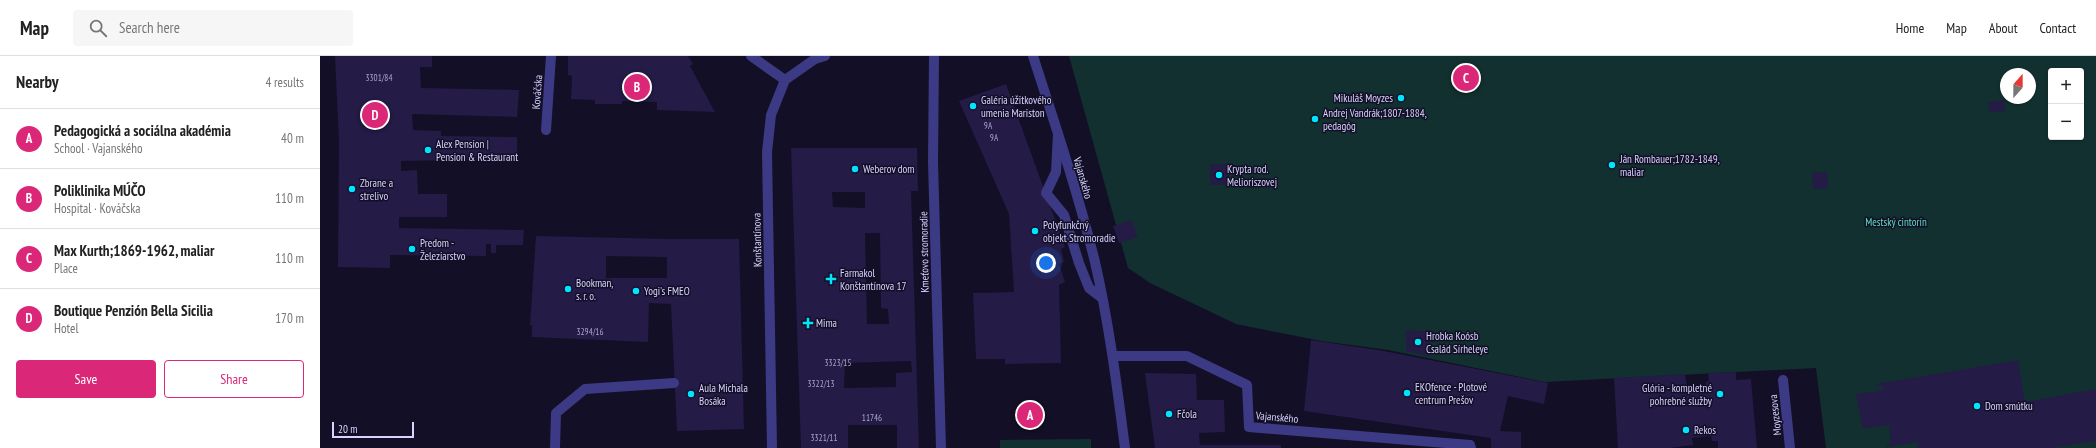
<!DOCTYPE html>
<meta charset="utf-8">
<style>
:root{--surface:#fff;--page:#f6f6f6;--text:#222;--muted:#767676;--line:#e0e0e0;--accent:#db2777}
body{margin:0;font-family:"PT Sans Narrow",sans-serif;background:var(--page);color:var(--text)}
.controls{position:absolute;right:12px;top:12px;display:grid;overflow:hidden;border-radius:4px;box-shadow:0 1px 3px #0004}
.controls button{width:36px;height:36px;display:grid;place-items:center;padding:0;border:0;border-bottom:1px solid var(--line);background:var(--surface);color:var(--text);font:20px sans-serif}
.compass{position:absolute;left:1680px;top:12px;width:36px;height:36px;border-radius:50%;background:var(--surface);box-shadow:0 1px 3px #0004;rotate:21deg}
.scale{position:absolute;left:12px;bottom:10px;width:82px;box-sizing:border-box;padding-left:4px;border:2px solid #d9d4ff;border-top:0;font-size:11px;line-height:14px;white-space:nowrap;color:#d9d4ff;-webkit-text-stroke:3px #130f26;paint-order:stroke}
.you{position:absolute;left:726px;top:207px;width:14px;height:14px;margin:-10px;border:3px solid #fff;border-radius:50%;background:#1a73e8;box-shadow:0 0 0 6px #1a73e833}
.badge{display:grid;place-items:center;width:26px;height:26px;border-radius:50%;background:var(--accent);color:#fff;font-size:13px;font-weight:700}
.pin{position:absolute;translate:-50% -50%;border:2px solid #fff;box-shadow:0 1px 4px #0006}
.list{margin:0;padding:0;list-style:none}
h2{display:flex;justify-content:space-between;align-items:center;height:52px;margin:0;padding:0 16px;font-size:17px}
h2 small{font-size:13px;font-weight:400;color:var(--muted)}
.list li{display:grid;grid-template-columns:26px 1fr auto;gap:12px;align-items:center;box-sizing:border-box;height:60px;padding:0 16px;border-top:1px solid var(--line)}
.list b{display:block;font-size:15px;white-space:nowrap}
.list p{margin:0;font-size:13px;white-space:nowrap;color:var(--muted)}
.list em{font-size:13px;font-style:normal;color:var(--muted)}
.actions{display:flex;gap:8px;padding:12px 16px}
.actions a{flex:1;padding:9px 0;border:1px solid var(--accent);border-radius:4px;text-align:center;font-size:14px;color:var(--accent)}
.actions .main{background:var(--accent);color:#fff}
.icon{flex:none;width:22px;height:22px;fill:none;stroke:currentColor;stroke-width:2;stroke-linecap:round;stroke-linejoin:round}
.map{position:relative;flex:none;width:1776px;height:392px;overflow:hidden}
header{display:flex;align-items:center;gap:24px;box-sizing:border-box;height:56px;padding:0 20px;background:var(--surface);border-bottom:1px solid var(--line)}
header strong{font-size:19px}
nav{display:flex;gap:22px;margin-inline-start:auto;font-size:14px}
.search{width:280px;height:36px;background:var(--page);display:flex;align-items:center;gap:10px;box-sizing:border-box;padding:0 14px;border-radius:4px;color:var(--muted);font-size:15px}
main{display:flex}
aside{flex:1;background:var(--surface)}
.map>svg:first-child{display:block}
.green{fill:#12302f;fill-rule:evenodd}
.building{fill:#241b47;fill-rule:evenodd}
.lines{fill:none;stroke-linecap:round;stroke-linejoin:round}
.service{stroke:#3d3a85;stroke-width:10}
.pedestrian{stroke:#3d3a85;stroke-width:10}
.minor{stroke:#3d3a85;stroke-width:10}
.poi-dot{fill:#00e5ff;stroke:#130f26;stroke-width:1.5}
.labels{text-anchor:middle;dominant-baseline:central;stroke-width:3;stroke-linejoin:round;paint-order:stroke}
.number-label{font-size:9px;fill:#aca6d1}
.street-label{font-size:11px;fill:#d9d4ff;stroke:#130f26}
.poi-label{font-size:11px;fill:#d9d4ff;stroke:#130f26;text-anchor:start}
.park-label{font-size:11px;fill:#5fe0c0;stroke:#130f26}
</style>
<header>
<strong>Map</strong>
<div class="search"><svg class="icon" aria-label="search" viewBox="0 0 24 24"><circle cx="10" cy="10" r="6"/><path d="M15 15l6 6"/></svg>Search here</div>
<nav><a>Home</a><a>Map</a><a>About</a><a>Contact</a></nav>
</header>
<main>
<aside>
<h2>Nearby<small>4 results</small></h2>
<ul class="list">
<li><span class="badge">A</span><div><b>Pedagogická a sociálna akadémia</b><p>School · Vajanského</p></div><em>40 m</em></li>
<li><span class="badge">B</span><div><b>Poliklinika MÚČO</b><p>Hospital · Kováčska</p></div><em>110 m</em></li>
<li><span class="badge">C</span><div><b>Max Kurth;1869-1962, maliar</b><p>Place</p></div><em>110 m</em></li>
<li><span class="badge">D</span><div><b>Boutique Penzión Bella Sicilia</b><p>Hotel</p></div><em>170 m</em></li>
</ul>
<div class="actions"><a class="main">Save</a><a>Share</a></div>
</aside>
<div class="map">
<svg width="1776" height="392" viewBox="0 0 1776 392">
<rect width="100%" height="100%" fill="#130f26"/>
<path class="green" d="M749 0H1776V392H1506L1496 312 1225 326 1068 294 1001 285 916 268 830 227 808 212ZM1731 15H1761V81H1731ZM1686 18H1710V42H1686Z
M771 383V392H680V384Z"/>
<path class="building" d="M15 0H112V11H100L101 32 199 34 197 61 92 58 93 74 121 75V80L197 81V103L81 105V115L97 114 98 138H127V161H79V172L204 174 203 189H176V197H171V188H166V200L70 199V212L18 211 19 85Z
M248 0H368L373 8 370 10 395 56 337 54V46L302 45V48H275V44L251 43 252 20 248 19Z
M686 28 745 191 741 193 744 206 739 208 745 226 739 229 741 307 685 308V303H656L653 237 694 236 689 158 639 45Z
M1684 44 1685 55 1670 56 1668 46Z
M471 92H597L598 135H591L599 392H577V369H528V392H481ZM512 136H545V152L513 151ZM545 177H560L561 252 568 253 569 268H547ZM591 305 592 316 576 317V331L524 332 525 307Z
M890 108H909V129H890Z
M1507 116 1508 132 1493 133 1492 117Z
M811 164 818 181 799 187 793 170Z
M216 180 350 183H419L424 373 357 375 351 248 329 247 328 286 212 281V269H210ZM286 200 347 201V222H286Z
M1086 274 1110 276 1109 300 1086 295Z
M991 284 1064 295 1228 327 1224 348 1188 340 1180 375 1201 376V392H1171V382L984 355Z
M1698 304 1705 346 1776 333V385L1732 392H1598V386L1566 391V389L1571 388 1569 369 1543 373 1536 338 1563 334 1562 329 1556 330V328Z
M1416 316V324L1431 323 1437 392H1398V385H1392L1391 380 1372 382 1373 389 1350 392H1298L1294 322 1365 318 1367 331 1386 330V326L1389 325 1388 317Z
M825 317 876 318 877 344H904L905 376 879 377 880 389H961V392H835Z"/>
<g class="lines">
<path class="service" d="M226 74 231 0
M738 78 736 116 726 137 744 159 759 207 769 232 782 242
M793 300H867L927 329 929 371 1150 389 1151 392
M235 392 236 357 265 333 354 327"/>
<path class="pedestrian" d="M614 0 613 106 621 392"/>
<path class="minor" d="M431 0 465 24
M713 0C735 68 758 137 775 206 789 267 797 330 805 392
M1463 324 1470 392
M452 392 447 96 451 59 465 24 495 3 505 0"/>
</g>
<g class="poi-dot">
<circle cx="1081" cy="42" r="4"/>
<circle cx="653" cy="50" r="4"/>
<circle cx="995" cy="63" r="4"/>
<circle cx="108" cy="94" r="4"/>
<circle cx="1292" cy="109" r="4"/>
<circle cx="535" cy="113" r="4"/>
<circle cx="899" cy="119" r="4"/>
<circle cx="32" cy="133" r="4"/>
<circle cx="715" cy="175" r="4"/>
<circle cx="92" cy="193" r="4"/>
<path d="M509 217h4v4h4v4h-4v4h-4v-4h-4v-4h4z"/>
<circle cx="248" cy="233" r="4"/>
<circle cx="316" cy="235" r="4"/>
<path d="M486 261h4v4h4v4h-4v4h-4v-4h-4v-4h4z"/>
<circle cx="1098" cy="286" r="4"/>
<circle cx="1087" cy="337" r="4"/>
<circle cx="371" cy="338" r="4"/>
<circle cx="1400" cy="338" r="4"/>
<circle cx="1657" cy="350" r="4"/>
<circle cx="849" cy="358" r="4"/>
<circle cx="1366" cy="374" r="4"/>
</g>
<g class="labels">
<g class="number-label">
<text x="59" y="21">3301/84</text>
<text x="668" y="69">9A</text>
<text x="674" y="81">9A</text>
<text x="270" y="275">3294/16</text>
<text x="518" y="306">3323/15</text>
<text x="501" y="327">3322/13</text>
<text x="552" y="361">11746</text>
<text x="504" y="381">3321/11</text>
</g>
<g class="street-label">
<text transform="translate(217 36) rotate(-86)">Kováčska</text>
<text transform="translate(763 122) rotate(74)">Vajanského</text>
<text transform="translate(437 184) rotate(-91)">Konštantínova</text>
<text transform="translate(604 196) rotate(-91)">Kmeťovo stromoradie</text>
<text transform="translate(1455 359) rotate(-96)">Moyzesova</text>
<text transform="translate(957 361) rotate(5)">Vajanského</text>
</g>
<g class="poi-label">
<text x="1073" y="42" text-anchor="end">Mikuláš Moyzes</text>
<text x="661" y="44">Galéria úžitkového<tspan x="661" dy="13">umenia Mariston</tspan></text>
<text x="1003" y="57">Andrej Vandrák;1807-1884,<tspan x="1003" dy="13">pedagóg</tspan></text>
<text x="116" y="88">Alex Pension |<tspan x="116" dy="13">Pension &amp; Restaurant</tspan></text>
<text x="1300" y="103">Ján Rombauer;1782-1849,<tspan x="1300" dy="13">maliar</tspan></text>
<text x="543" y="113">Weberov dom</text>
<text x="907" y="113">Krypta rod.<tspan x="907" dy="13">Melioriszovej</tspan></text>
<text x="40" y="127">Zbrane a<tspan x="40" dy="13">strelivo</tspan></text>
<text x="723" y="169">Polyfunkčný<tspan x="723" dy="13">objekt Stromoradie</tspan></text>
<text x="100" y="187">Predom -<tspan x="100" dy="13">Železiarstvo</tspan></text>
<text x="520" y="217">Farmakol<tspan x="520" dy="13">Konštantínova 17</tspan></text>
<text x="256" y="227">Bookman,<tspan x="256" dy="13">s. r. o.</tspan></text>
<text x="324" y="235">Yogi's FMEO</text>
<text x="496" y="267">Mima</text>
<text x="1106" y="280">Hrobka Koósb<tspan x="1106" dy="13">Család Sírheleye</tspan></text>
<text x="1095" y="331">EKOfence - Plotové<tspan x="1095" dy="13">centrum Prešov</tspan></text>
<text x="379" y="332">Aula Michala<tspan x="379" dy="13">Bosáka</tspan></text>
<text x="1392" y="332" text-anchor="end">Glória - kompletné<tspan x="1392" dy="13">pohrebné služby</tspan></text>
<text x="1665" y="350">Dom smútku</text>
<text x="857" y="358">Fčola</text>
<text x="1374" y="374">Rekos</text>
</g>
<g class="park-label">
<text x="1576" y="166">Mestský cintorín</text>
</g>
</g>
</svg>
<div class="controls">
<button>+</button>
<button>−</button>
</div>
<svg class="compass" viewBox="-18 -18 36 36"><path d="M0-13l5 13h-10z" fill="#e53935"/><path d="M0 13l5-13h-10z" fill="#767676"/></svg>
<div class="scale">20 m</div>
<div class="you"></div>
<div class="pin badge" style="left:710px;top:359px">A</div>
<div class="pin badge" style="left:317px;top:31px">B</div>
<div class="pin badge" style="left:1146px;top:22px">C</div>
<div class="pin badge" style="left:55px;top:59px">D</div>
</div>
</main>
